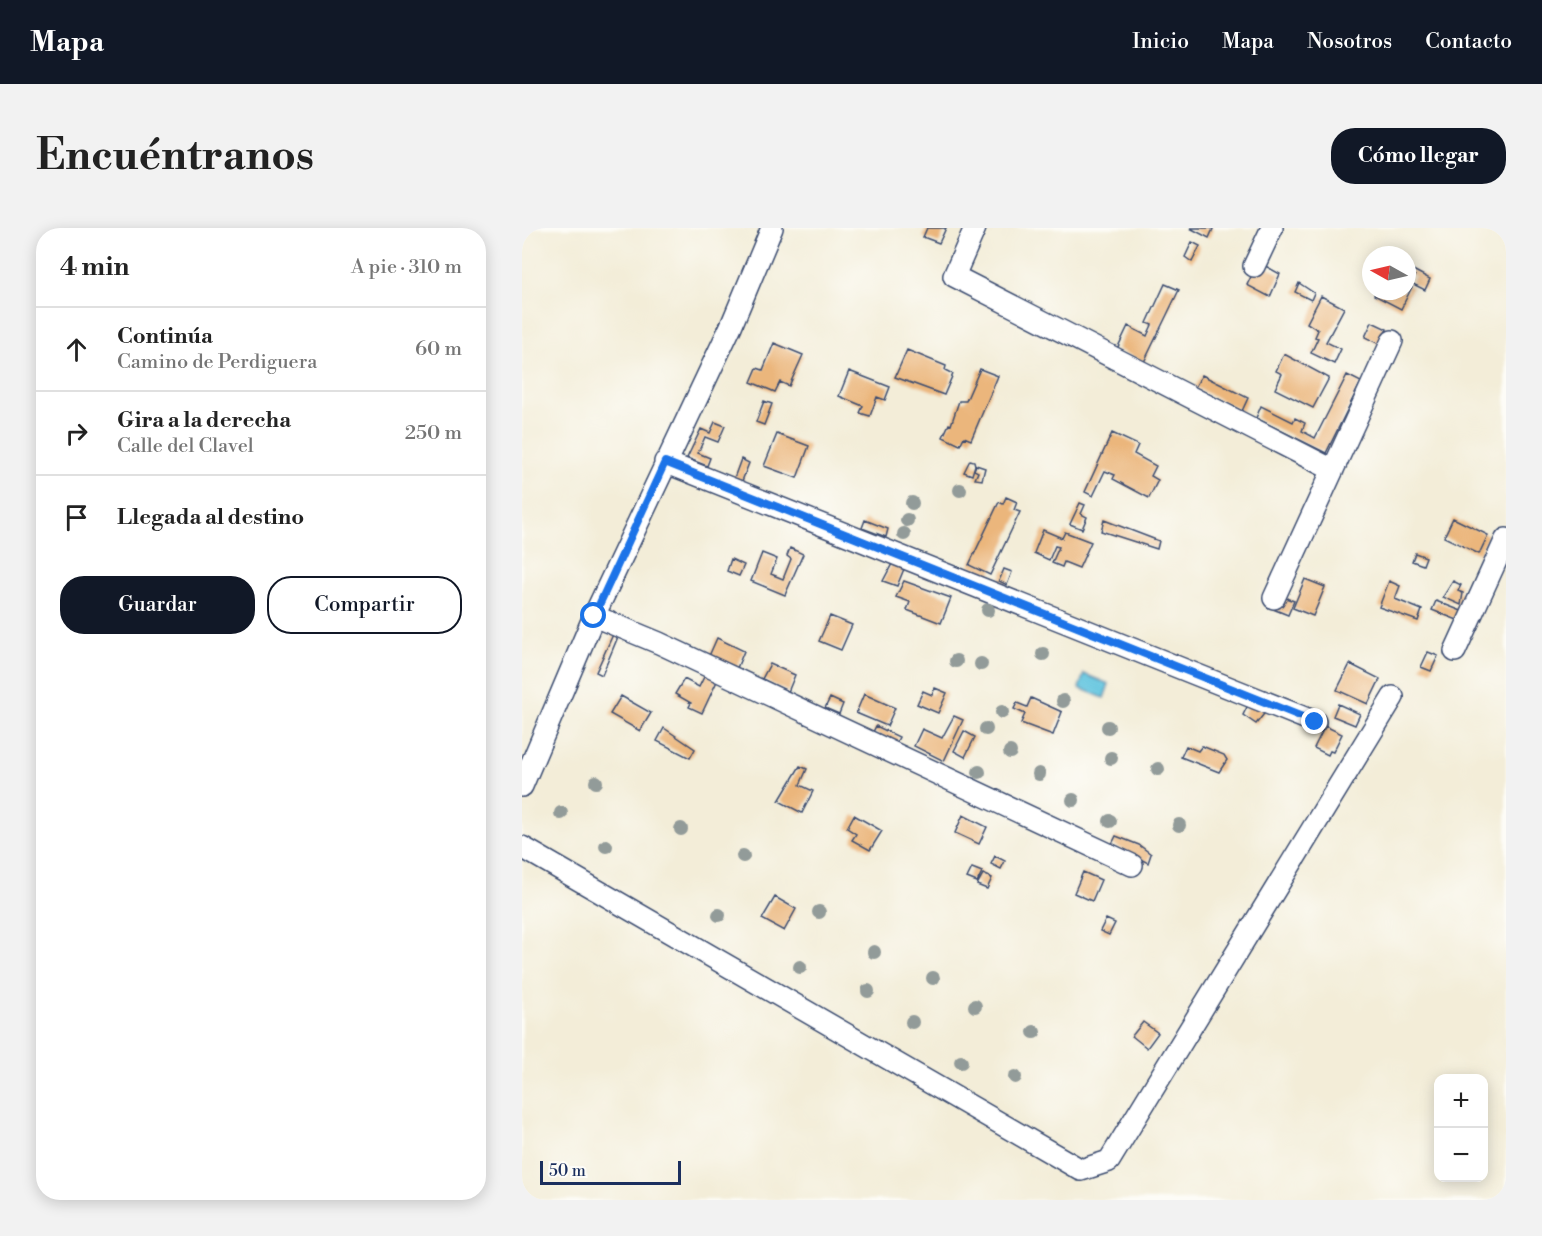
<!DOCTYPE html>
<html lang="es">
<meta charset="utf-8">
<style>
:root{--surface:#fff;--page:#f2f2f2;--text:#222;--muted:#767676;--line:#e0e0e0;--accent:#111827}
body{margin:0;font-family:"Libre Bodoni",serif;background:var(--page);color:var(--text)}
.controls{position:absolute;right:18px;bottom:18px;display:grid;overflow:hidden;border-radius:12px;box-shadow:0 3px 15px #0003}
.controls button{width:54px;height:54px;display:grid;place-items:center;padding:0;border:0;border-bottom:2px solid var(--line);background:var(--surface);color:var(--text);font:30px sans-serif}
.compass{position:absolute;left:840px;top:18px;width:54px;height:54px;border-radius:50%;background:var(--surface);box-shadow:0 3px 15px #0003;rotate:278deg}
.scale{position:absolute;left:18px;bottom:15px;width:141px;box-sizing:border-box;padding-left:6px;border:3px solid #1b2f5e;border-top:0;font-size:16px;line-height:21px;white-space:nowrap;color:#1b2f5e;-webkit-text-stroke:4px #fdfcf7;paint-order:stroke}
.stop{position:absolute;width:18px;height:18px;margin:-14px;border:4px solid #1a73e8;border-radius:50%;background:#fff}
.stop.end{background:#1a73e8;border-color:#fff;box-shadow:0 2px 6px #0008}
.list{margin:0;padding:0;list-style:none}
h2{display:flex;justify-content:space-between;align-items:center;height:78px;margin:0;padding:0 24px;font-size:26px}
h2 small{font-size:20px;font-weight:400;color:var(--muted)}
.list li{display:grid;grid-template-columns:39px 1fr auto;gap:18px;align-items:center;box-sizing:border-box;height:84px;padding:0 24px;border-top:2px solid var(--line)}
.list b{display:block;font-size:22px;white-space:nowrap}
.list p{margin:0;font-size:20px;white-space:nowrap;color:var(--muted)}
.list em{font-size:20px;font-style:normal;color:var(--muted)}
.actions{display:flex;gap:12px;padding:18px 24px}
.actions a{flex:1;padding:14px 0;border:2px solid var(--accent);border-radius:24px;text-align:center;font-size:21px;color:var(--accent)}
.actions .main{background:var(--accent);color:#fff}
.icon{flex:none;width:33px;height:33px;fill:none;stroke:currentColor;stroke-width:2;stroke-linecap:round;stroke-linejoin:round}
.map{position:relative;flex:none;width:984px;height:972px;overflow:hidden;border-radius:24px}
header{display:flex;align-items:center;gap:36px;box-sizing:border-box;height:84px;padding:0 30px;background:var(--accent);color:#fff}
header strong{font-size:28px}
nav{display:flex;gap:33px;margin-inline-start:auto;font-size:21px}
.intro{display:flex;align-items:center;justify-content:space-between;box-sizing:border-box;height:144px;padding:0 36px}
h1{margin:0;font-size:42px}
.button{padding:15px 27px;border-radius:24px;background:var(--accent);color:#fff;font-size:21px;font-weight:700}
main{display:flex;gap:36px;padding:0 36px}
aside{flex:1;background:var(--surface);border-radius:24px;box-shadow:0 3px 15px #0003}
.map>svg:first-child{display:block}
.water{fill:#61c4df;stroke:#3e7a9e;stroke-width:1.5}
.building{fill:#ebb67b}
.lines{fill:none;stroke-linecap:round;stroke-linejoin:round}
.minor-casing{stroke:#3b4c70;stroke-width:24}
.minor{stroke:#fff;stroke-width:21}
.tree{fill:#929b99}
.route{stroke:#1a73e8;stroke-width:8}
</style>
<header>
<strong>Mapa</strong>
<nav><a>Inicio</a><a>Mapa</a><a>Nosotros</a><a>Contacto</a></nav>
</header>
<div class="intro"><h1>Encuéntranos</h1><a class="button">Cómo llegar</a></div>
<main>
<aside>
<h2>4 min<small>A pie · 310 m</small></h2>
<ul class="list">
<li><svg class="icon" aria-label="ahead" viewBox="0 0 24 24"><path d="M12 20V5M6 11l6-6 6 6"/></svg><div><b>Continúa</b><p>Camino de Perdiguera</p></div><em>60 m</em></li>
<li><svg class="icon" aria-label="right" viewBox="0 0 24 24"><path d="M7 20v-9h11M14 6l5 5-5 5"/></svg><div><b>Gira a la derecha</b><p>Calle del Clavel</p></div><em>250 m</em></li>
<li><svg class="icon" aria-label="arrive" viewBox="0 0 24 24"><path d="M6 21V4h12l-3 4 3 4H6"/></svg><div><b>Llegada al destino</b></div></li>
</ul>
<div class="actions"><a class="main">Guardar</a><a>Compartir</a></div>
</aside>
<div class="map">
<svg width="984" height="972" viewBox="0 0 984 972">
<rect width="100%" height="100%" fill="#fdfcf7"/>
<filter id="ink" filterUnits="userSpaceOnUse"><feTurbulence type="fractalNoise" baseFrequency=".0167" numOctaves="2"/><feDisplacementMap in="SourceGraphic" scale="12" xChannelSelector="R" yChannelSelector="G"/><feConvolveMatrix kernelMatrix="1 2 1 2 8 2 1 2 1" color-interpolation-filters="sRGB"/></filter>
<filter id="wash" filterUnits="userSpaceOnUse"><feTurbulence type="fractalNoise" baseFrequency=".008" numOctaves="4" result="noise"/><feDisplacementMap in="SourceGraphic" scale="24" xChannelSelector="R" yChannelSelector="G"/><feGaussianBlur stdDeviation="1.35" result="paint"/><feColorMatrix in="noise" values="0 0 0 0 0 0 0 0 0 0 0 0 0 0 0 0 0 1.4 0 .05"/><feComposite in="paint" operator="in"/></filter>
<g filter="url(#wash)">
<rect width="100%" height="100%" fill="#f3edd8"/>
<path class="water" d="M562 446 587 456 582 470 557 460Z"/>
<g id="blocks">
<path class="building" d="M405 0H424L417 15 401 9Z
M668 0H689L691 1 687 10Z
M670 14 678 18 670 34 663 29Z
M736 34 758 46 748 69 725 57Z
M891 42 908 51 903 62 889 55 893 48 889 46Z
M777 55 792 65 789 72 773 64Z
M643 56 657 62 622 134 595 121 606 98 625 108 630 97 625 95Z
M885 57 890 59 879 81 852 67 854 63H885Z
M799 68 822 80 804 114 819 121 812 136 789 125 796 110 793 109 796 102 785 95Z
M850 94 865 101 857 116 843 109Z
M252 115 281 127 267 158 258 154 253 164 229 154 235 140 241 142Z
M385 122 424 138 423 142 431 146 422 167 373 149Z
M762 126 807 150 791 180 753 161 760 146 754 143Z
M458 141 476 148 449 212 442 209 438 217 421 209 427 196 429 197 437 173H444Z
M327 143 368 159 363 172 355 169 348 188 338 185 341 178 317 168Z
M680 147 726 170 720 183 673 159Z
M825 147 839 154 804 225 734 190 739 178 771 194 773 190 783 195 780 203 793 210Z
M242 173 250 176 242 197 234 194Z
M193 194 203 198 196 214 183 209 176 225 188 230 185 238 165 230 179 201 188 205Z
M590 205 616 217 612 226 634 238 629 248 636 252 627 270 591 251 593 247 583 243 571 268 563 264Z
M255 206 287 218 275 250 242 238Z
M219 231 227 235 220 253 212 250Z
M448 232 452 233 453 237 450 247 442 244Z
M454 237 463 240 460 252 453 251 456 244 452 242Z
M484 269 495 274 492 282 498 284 468 347 447 337 477 274 481 276Z
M558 275 563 277 559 286 565 289 560 301 548 296Z
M931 290 966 307 957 326 922 309Z
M343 292 366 301 364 309 340 300Z
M582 292 637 313 635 321 579 303Z
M521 302 540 310 543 304 569 314 557 340 542 334 540 339 530 335 537 319 533 318 527 332 512 325Z
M268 320 281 326 263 367 229 353 240 325 255 331 249 346 261 351 269 331 265 328Z
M893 325 904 329 901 337 890 333Z
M209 331 222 337 217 348 205 343Z
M372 332 384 336 375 358 361 353Z
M482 341 490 344 485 357 477 353Z
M783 351 803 359 791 388 771 380Z
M382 353 429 370 419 395 385 382 388 374 374 369Z
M867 353 878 358 873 371 900 382 896 393 857 379Z
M931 353 939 357 936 363 941 365 939 377 921 369Z
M758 368 772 373 766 387 751 381Z
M914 373 942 384 938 393 910 382Z
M308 388 330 397 319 422 297 413Z
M93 402 96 404 95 411 80 447 74 444Z
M195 410 222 423 215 440 187 428Z
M906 424 916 428 909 443 899 439Z
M248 436 273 447 266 464 240 451Z
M828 436 858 451 846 476 815 462Z
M184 445 196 451 180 485 167 479 169 475 153 466 162 451 177 459Z
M413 460 425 465 416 485 395 476 401 463 410 467Z
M342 466 373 480 365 498 334 485Z
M99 468 129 485 118 503 88 486Z
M308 470 321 476 317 486 303 480Z
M509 470 540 484 531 507 499 495 503 486 492 481 495 475 505 479Z
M727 475 745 482 734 496 721 487Z
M816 476 838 486 833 497 811 488Z
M432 488 441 492 422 533 392 518 400 501 420 510Z
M354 498 377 509 374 515 351 504Z
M803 498 820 506 811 524 808 523 806 527 792 520Z
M142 500 173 521 168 530 135 513Z
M442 503 453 509 443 529 432 523Z
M664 518 676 523 680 518 702 527 705 532 697 544 659 529Z
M278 538 285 541 278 557 291 563 280 585 257 573Z
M332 587 360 603 348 622 330 612 334 606 325 600Z
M441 587 465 599 457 616 433 605Z
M594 608 617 617 629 626 626 635 590 616Z
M473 628 483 633 479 641 469 636Z
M450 640 460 644 455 654 445 650Z
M561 644 579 652 570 673 552 665Z
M461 646 470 650 465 661 455 657Z
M253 669 274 681 262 703 240 691Z
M584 691 593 695 587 707 578 703Z
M621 794 636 805 625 820 610 808Z"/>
</g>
</g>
<g filter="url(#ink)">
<use href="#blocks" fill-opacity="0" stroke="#3b4c70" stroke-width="1.5"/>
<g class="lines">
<defs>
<path id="minor" d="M453 0 432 48 811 242
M732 38 750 0
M143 234 793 494
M752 370 870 113
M72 388 137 415 610 637
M933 423 984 311
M0 558 72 388 209 98 250 0
M0 619 559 942 587 933 871 469"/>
</defs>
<use href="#minor" class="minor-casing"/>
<use href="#minor" class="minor"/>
</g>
<g class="tree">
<circle cx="438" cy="262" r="7"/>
<circle cx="390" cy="275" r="7"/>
<circle cx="385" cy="292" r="7"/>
<circle cx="382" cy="306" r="7"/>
<circle cx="466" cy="382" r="7"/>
<circle cx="521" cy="426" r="7"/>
<circle cx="434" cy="433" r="7"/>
<circle cx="459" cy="436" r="7"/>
<circle cx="541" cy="473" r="7"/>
<circle cx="480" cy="484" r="7"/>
<circle cx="586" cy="499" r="7"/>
<circle cx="464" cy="501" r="7"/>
<circle cx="488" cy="524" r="7"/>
<circle cx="589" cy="530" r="7"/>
<circle cx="636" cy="541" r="7"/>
<circle cx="457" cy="544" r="7"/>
<circle cx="517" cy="546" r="7"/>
<circle cx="74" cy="554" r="7"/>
<circle cx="551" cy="572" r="7"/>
<circle cx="39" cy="585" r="7"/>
<circle cx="588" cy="593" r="7"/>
<circle cx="657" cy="597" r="7"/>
<circle cx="159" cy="601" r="7"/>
<circle cx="84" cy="618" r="7"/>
<circle cx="221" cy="628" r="7"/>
<circle cx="297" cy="684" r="7"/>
<circle cx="197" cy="687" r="7"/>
<circle cx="352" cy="724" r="7"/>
<circle cx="278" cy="739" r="7"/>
<circle cx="411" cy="750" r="7"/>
<circle cx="346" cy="763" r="7"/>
<circle cx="453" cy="778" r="7"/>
<circle cx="390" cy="794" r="7"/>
<circle cx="512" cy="804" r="7"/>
<circle cx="439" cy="834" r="7"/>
<circle cx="493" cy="849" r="7"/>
</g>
</g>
<g class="lines" filter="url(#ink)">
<path class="route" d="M72 388 143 234 793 494"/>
</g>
</svg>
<div class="controls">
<button>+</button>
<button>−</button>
</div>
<svg class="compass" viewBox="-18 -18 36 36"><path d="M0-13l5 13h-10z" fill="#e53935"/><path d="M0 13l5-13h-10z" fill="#767676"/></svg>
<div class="scale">50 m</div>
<div class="stop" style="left:72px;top:388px"></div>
<div class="stop end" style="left:793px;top:494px"></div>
</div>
</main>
